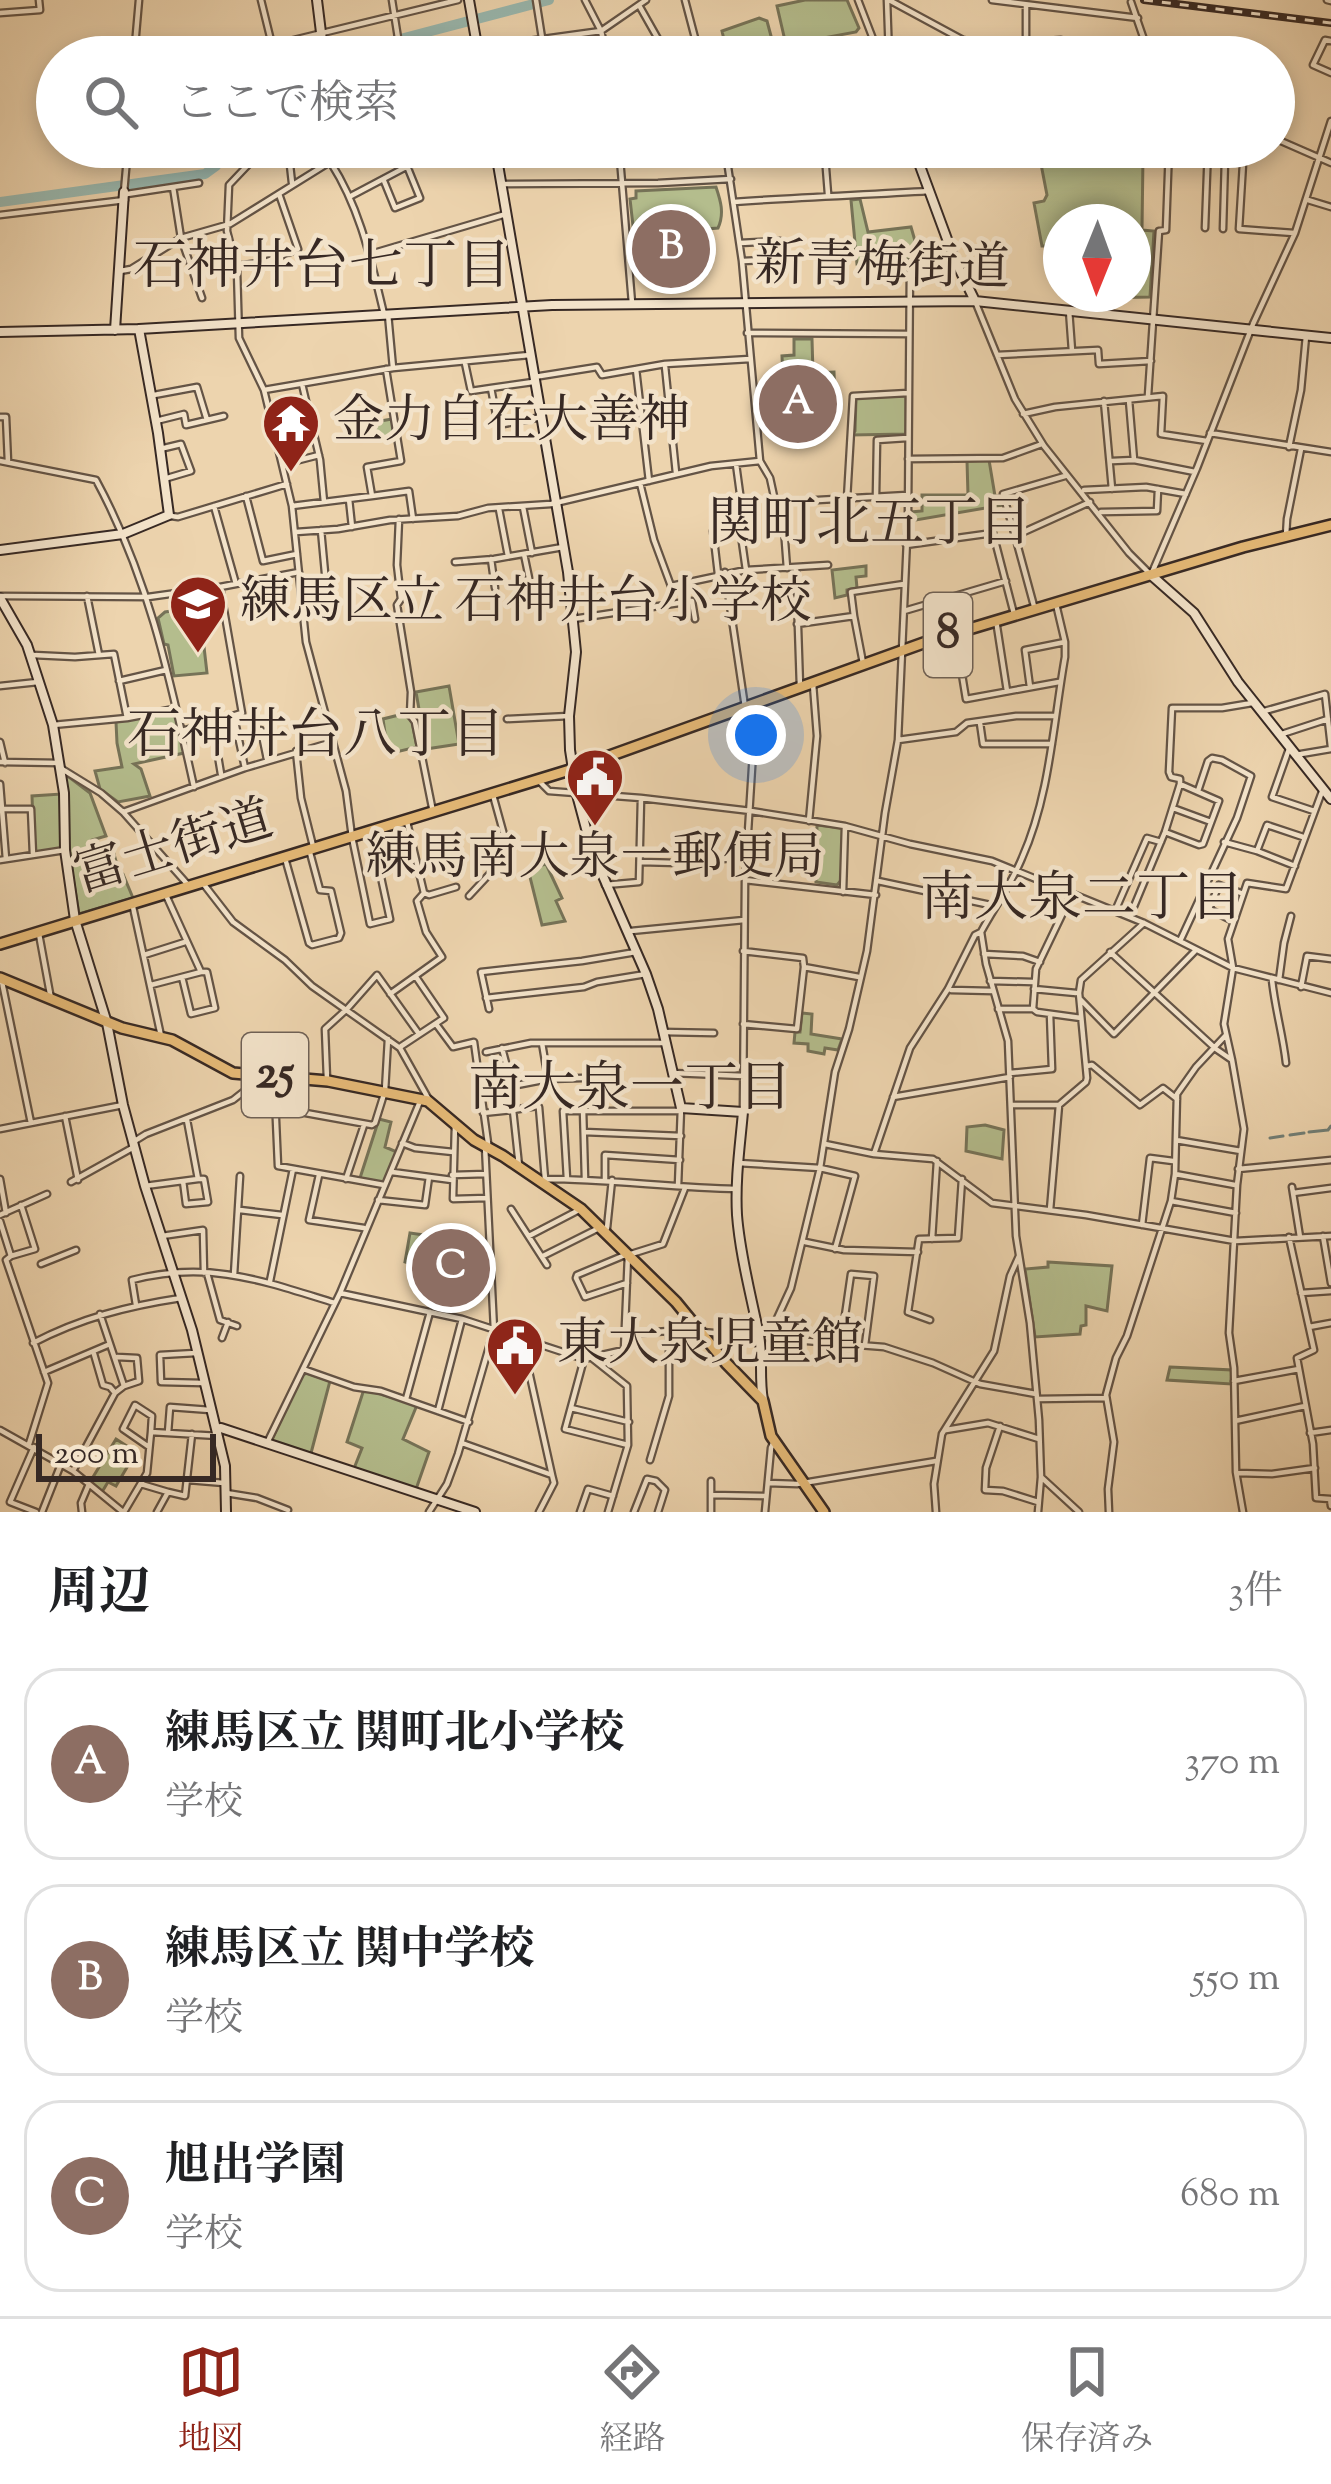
<!DOCTYPE html>
<html lang="ja">
<meta charset="utf-8">
<style>
:root{--surface:#fff;--page:#f2f2f2;--text:#202124;--muted:#757577;--line:#e0e0e0;--accent:#8f2418}
body{margin:0;font-family:"Sorts Mill Goudy","Noto Serif JP",serif;background:var(--page);color:var(--text)}
.compass{position:absolute;left:1043px;top:204px;width:108px;height:108px;border-radius:50%;background:var(--surface);box-shadow:0 6px 18px #0003;rotate:181deg}
.scale{position:absolute;left:36px;bottom:30px;width:180px;box-sizing:border-box;padding-left:12px;border:6px solid #372924;border-top:0;font-size:33px;line-height:42px;white-space:nowrap;color:#372924;-webkit-text-stroke:9px #f3e3ca;paint-order:stroke}
.you{position:absolute;left:756px;top:735px;width:42px;height:42px;margin:-30px;border:9px solid #fff;border-radius:50%;background:#1a73e8;box-shadow:0 0 0 18px #1a73e833}
.badge{display:grid;place-items:center;width:78px;height:78px;border-radius:50%;background:var(--accent);color:#fff;font-size:39px;font-weight:700}
.pin{position:absolute;translate:-50% -50%;border:6px solid #fff;box-shadow:0 3px 12px #0006}
.list{margin:0;padding:0;list-style:none}
h2{display:flex;justify-content:space-between;align-items:center;height:156px;margin:0;padding:0 48px;font-size:51px}
h2 small{font-size:39px;font-weight:400;color:var(--muted)}
.list li{display:grid;grid-template-columns:78px 1fr auto;gap:36px;align-items:center;box-sizing:border-box;height:192px;margin:0 24px 24px;padding:0 24px;border:3px solid var(--line);border-radius:36px}
.list b{display:block;font-size:45px;white-space:nowrap}
.list p{margin:0;font-size:39px;white-space:nowrap;color:var(--muted)}
.list em{font-size:39px;font-style:normal;color:var(--muted)}
.icon{flex:none;width:66px;height:66px;fill:none;stroke:currentColor;stroke-width:2;stroke-linecap:round;stroke-linejoin:round}
.map{position:relative;flex:none;width:1331px;height:1512px;overflow:hidden}
.search{position:absolute;background:var(--surface);box-shadow:0 6px 18px #0003;left:36px;right:36px;top:36px;height:132px;display:flex;align-items:center;gap:30px;box-sizing:border-box;padding:0 42px;border-radius:66px;color:var(--muted);font-size:45px}
.sheet{height:804px;background:var(--surface)}
nav{display:flex;justify-content:space-around;align-items:center;box-sizing:border-box;height:168px;border-top:3px solid var(--line);background:var(--surface);font-size:33px;color:var(--muted)}
nav a{display:grid;justify-items:center;gap:6px}
nav .on{color:var(--accent)}
.map>svg:first-child{display:block}
.green{fill:#b4bd8d;stroke:#767358;stroke-width:3}
.lines{fill:none;stroke-linecap:round;stroke-linejoin:round}
.stream{stroke:#727f77;stroke-width:3}
.river{stroke:#99b8af;stroke-width:10}
.street-casing{stroke:#645446;stroke-width:9}
.secondary-casing{stroke:#372924;stroke-width:12}
.primary-casing{stroke:#372924;stroke-width:14}
.street{stroke:#f3e3ca;stroke-width:4.5}
.secondary{stroke:#f3e3ca;stroke-width:8}
.primary{stroke:#e6ba77;stroke-width:9}
.rail-casing{stroke:#372924;stroke-width:8}
.rail{stroke:#f3e3ca;stroke-width:3;stroke-dasharray:9;stroke-linecap:butt}
.labels{text-anchor:middle;dominant-baseline:central;stroke-width:9;stroke-linejoin:round;paint-order:stroke}
.shield{fill:#f3e3ca;stroke:#6f6156;stroke-width:3}
.shield-label{font-size:48px;font-weight:bold;fill:#372924}
.street-label{font-size:51px;fill:#372924;stroke:#f3e3ca}
.poi-label{font-size:51px;fill:#372924;stroke:#f3e3ca;text-anchor:start}
.neighbourhood-label{font-size:54px;fill:#372924;stroke:#f3e3ca}
</style>
<div class="map">
<svg width="1331" height="1512" viewBox="0 0 1331 1512">
<rect width="100%" height="100%" fill="#edd4ae"/>
<filter id="stains"><feTurbulence type="fractalNoise" baseFrequency=".00167" numOctaves="4"/><feColorMatrix values="0 0 0 0 .2 0 0 0 0 .09 0 0 0 0 .02 0 0 0 .5 -.17"/></filter>
<radialGradient id="worn" r=".72"><stop offset=".6" stop-color="#630" stop-opacity="0"/><stop offset="1" stop-color="#630" stop-opacity=".3"/></radialGradient>
<path class="green" d="M805 0H847L859 28 856 32 786 45 777 6Z
M759 18 767 21 775 51 751 57H728L722 31Z
M1139 153 1143 156 1142 230 1154 231 1150 297 1098 298 1097 294H1133V222H1061V246H1042L1034 203 1044 201 1047 195 1041 164Z
M716 187C720 199 725 213 718 228L634 235 630 199 636 198V191Z
M860 199 868 232 911 227 920 258 857 264 851 200Z
M794 339H812L813 373 834 372 835 402 784 403 782 356 794 355Z
M858 396H906V434L852 435 855 431 856 398Z
M392 419 394 436 359 441 357 425Z
M989 460 995 496H1001L1003 505 910 521 911 512 922 511V495H968L967 461Z
M866 566V576L856 577 857 588 847 590V595L835 598 832 570Z
M192 608 200 612 207 673 174 676 168 645 164 644 158 618 165 612Z
M449 686 459 744 426 749 416 692Z
M175 710 184 753 134 764 141 769 150 796 118 802 100 789 95 771 122 767 117 743 116 722Z
M403 714 412 721 417 747 388 754 383 719Z
M65 774 90 793 106 836 92 840 93 846 106 844 112 847 119 872 123 874 133 898 79 914 69 854Z
M61 794 62 849 34 853 32 796Z
M817 825 843 828 842 879 837 885 816 882Z
M546 864 562 898 556 901 565 921 542 925 528 869Z
M802 1013 812 1014 811 1034 842 1039 838 1050 825 1048 824 1054 808 1051V1044L794 1043 795 1032H800Z
M379 1119 391 1122 385 1147 397 1152 383 1183 360 1178Z
M985 1125 1004 1130 1002 1159 966 1151 967 1127Z
M410 1233 459 1240 461 1265 458 1268 410 1272 412 1264 405 1262Z
M1048 1262 1112 1266 1107 1311 1086 1306V1325L1081 1326 1080 1334 1035 1337 1025 1269 1048 1267Z
M1170 1367 1232 1370 1231 1384 1167 1380Z
M307 1373 330 1381 310 1457 270 1443 302 1375Z
M364 1389 417 1405 403 1439 429 1452 415 1492 353 1471 362 1448 347 1442Z
M116 1439 136 1452 116 1486 108 1482 102 1492 90 1482Z"/>
<g class="lines">
<path class="stream" d="M1309 1132 1328 1130 1331 1126
M1290 1135 1304 1133
M1270 1138 1283 1136"/>
<path class="river" d="M332 57 549 0
M0 202 205 174 216 166 229 147"/>
<defs>
<path id="street" d="M261 0 275 57
M392 0 401 57
M536 0 545 57
M585 0 601 31 607 57
M685 0 700 57
M858 0 880 57
M887 0 889 57
M889 0 963 40 985 45 1061 40 1125 57
M992 0 1138 18
M1327 0 1331 1
M1131 2 1150 57
M1026 6V42
M640 7 666 53 697 46
M0 13 40 10 39 0
M1331 41 1325 40 1313 65 1331 73
M273 45 458 0
M134 57 139 0
M433 57 477 48 601 31 646 0
M563 57 605 50
M1274 138 1331 163
M265 147 229 185 227 231 237 270 239 338 264 390 292 506 306 642 346 791 352 837 370 924 390 919 371 831
M288 147 292 183
M619 147 632 303
M725 147 742 261 760 461 770 478 775 501 782 502 787 568
M1244 147 1239 229 1294 233
M1207 159H1225L1223 229
M331 163C361 210 371 261 384 314
M728 164 825 156 828 194
M384 181 395 208 420 198 407 166
M502 184 658 183 731 179
M173 187 181 238 202 298
M124 192 128 147
M127 194 199 183
M351 196 421 159 461 147
M1308 200 1331 207
M734 202C799 197 864 195 929 191
M0 215 125 200
M1205 228 1208 147
M740 243 780 241 781 259 743 261
M374 253 506 214
M237 266 265 262 298 249 279 194
M120 271 131 269 181 238 230 224 354 147
M975 301 1015 399 1044 446 1129 553 1151 575 1197 468 1253 324 1295 233 1331 121
M1069 310 1072 351
M388 314 393 368
M747 333 909 334
M997 355 1098 350 1099 364 1151 361
M465 363 471 391 491 388 498 425 542 417
M665 366 676 473
M636 369 649 481
M534 377 597 367 602 375 665 364 750 359
M302 384 320 460 324 502
M491 388 533 382
M264 390 393 368 530 355
M154 395 197 387 207 420
M1148 396 1159 231 1166 230 1169 147
M1129 400 1134 460
M1104 401 1112 489
M1023 414 1055 407 1163 396 1161 434 1207 441
M0 417H6L8 462
M156 421 184 414 186 425 224 416
M1210 433 1331 452
M1289 447 1301 390 1306 336
M160 449 181 444 191 471 164 479
M908 459 1003 458 1042 444
M0 461 96 480C149 578 170 679 194 787
M1112 461 1134 460 1195 472
M284 464 319 455
M736 464 744 523 740 528
M640 483 654 540 671 586 746 570 828 565
M1084 490 1146 487 1186 494
M246 496 263 561 297 554
M372 496 409 491 413 519
M876 496 877 440 907 438
M349 499 352 527
M847 499 853 396 908 393
M782 502 907 495
M214 506 236 584
M292 506 372 496 367 467 401 461 386 369
M523 507 532 553
M499 509 508 556
M1101 512 1157 511 1158 489
M171 516 178 517 287 484
M399 519 397 565 401 599 397 605 411 692 410 715 415 722 433 812
M321 530 325 573
M296 532 338 529 390 520 458 516 488 508 551 504 711 466 760 461
M1015 536 1003 494 1065 476
M1286 536 1287 519 1301 449
M906 545 993 533 1014 614
M524 554 529 578
M491 559 495 588
M455 562 494 559 563 547
M796 567 800 687
M725 572 745 707
M718 574 713 531 740 528 746 570
M1 596 148 597 220 587 299 572
M87 596 99 655
M1034 606 1015 536 1090 502
M904 611 1006 581
M854 616 863 663
M573 619 692 601 695 619
M996 620 1007 691
M797 624 854 616 851 592 904 584
M955 632 966 699 1059 682
M33 655 75 657 114 654 127 718 53 725
M119 681 166 670
M0 686 38 682
M1030 687 1025 650 1065 642
M1261 712 1325 694 1331 747
M234 717 245 768
M127 718 174 709
M507 719 569 716
M980 723 983 744H1052
M261 730 267 759
M182 731 242 713 220 587
M1282 734 1328 719
M898 740 956 732 967 723 1016 716H1056
M0 742 5 763
M1289 749 1272 797 1314 811
M217 750 221 774
M296 751 301 798 313 846
M1295 755 1331 749
M0 762 60 763
M62 769 101 793 123 812 189 886
M540 782 549 791 641 798 751 811 845 826 910 844 992 861 1144 923 1233 968 1331 993
M0 784 6 859
M1173 808 1211 822
M4 809H31L33 855
M123 812 245 768 333 742
M809 821 817 736 813 684
M1165 832 1199 845 1203 844 1219 801 1180 784
M1224 842 1257 851
M285 858 309 943 312 945 339 938 341 933 331 891 320 890 309 849
M0 860 65 850
M641 862 678 863 746 857
M1295 866 1257 851 1267 825 1303 837
M745 880 876 895
M878 881 995 906
M202 882 233 922 285 960 312 986 400 1048 428 1098
M605 885 639 882 641 798
M843 892 845 826
M165 893 201 972H207L215 1008 191 1014 182 977
M424 893 429 895 456 887
M469 896 509 853 493 795
M133 907 161 1036
M1115 911 1147 838 1161 842
M1130 916 1165 832 1180 784V779L1171 777 1169 772 1172 708H1222L1252 703
M1233 921 1209 909 1219 885 1241 893
M631 931 744 920
M981 932 986 964 1008 1041 1016 1236 1030 1323 1039 1420 1041 1477 1038 1512
M39 934 51 999
M1180 941 1237 818 1251 776 1222 760 1212 758 1208 761 1198 791
M743 951 803 958 804 967 859 977
M1110 952 1216 1049 1232 1060 1244 1129 1237 1185 1229 1333 1234 1368 1236 1472 1243 1512
M984 954 1023 956 1040 962
M144 955 185 942
M1272 980C1275 1009 1283 1035 1286 1063
M1279 980 1284 943 1291 916
M990 981 1033 982
M2 982 31 1123
M151 985 201 972
M1301 987 1307 956 1331 959
M1034 989 1076 993
M951 990 993 991
M390 994 442 957 426 932 417 901 424 893 407 822
M486 998 584 987 597 982 646 974
M1080 999 1114 1034 1196 950
M489 1009 481 972 582 961 636 952
M998 1009H1033L1037 1012 1081 1018
M1033 1009 1036 969 1072 894
M436 1024 453 1047 474 1042 488 1143
M743 1024 797 1029 804 967
M663 1032 714 1033
M542 1043 548 1079 582 1078
M400 1047 444 1018 416 977
M502 1048 512 1086 548 1079
M486 1052 531 1043H665
M1232 1060 1224 1024 1233 968 1228 939 1247 883 1286 889 1323 789
M1087 1066 1092 1065 1140 1105 1163 1088 1177 1099
M672 1073 744 1076
M1010 1073 1052 1069 1050 1014
M274 1075 278 1166 384 1185
M304 1078 300 1112 372 1125 375 1123 385 1091 388 1039
M327 1079 325 1029 347 1009 377 975 419 1034
M893 1097 1010 1077
M1011 1105H1059L1050 1210
M1059 1105 1086 1082 1087 1078 1079 993 1081 980 1144 923
M583 1109 585 1179
M743 1111 745 880 756 704
M483 1113 513 1110
M65 1116 78 1180
M187 1120 198 1179
M455 1125 453 1199 487 1198
M0 1129 123 1105
M584 1132 681 1136
M1176 1140 1241 1151
M133 1142 146 1134 233 1100 261 1078
M402 1143 415 1148 453 1152
M825 1144 874 1154 933 1159 992 1203 1086 1215 1235 1241 1331 1236
M874 1154 910 1048 948 989 975 935 981 932C994 908 1012 883 1022 858 1050 795 1053 725 1065 657V642L1056 604
M738 1163 820 1168 855 1176 835 1249
M519 1166 513 1110 537 1106 539 1107 545 1179
M1238 1169 1331 1160
M392 1172 452 1180
M1175 1174 1235 1185
M319 1175 309 1220 364 1228
M452 1175 486 1174
M0 1179 6 1213
M346 1179 364 1125
M567 1179 563 1111H681
M605 1180V1155L680 1160
M71 1182 134 1147
M541 1182 545 1179C609 1179 673 1188 737 1189
M145 1186 198 1179H204L208 1202 186 1204 183 1181
M678 1186 681 1108
M1292 1187 1300 1237
M1293 1193 1331 1188
M378 1200 425 1205 429 1177
M1171 1201 1236 1213
M511 1209 547 1265
M240 1210 282 1215
M0 1215 47 1194
M0 1221 11 1256 35 1249 21 1205
M1142 1225 1150 1158 1173 1161
M607 1228 612 1180
M162 1236 203 1230 204 1273
M529 1236 577 1211
M1323 1236 1331 1283
M1289 1237 1314 1350 1297 1358 1313 1444 1316 1498 1330 1499 1331 1506
M932 1239 937 1161
M805 1242 844 1250 918 1252
M625 1255 577 1275 576 1278 585 1297 627 1283
M11 1256 6 1260 48 1383 29 1444
M543 1256 597 1229
M41 1264 76 1250
M207 1273 220 1320 237 1326
M234 1275 240 1176
M270 1281 293 1169
M340 1293 462 1319 584 1359 624 1350 628 1255 663 1244 685 1188
M1301 1293 1331 1291
M136 1305 132 1280C209 1260 263 1281 335 1303
M930 1320 908 1312 919 1239 958 1238 962 1179
M1309 1327 1331 1323
M703 1332 757 1337
M626 1334 698 1329
M222 1338 228 1322
M768 1338 791 1288 820 1168 835 1072 849 1029 867 951 885 813 898 740 908 517 910 264 914 261 952 258
M768 1338 884 1347 933 1363 980 1384 1036 1394
M522 1340 552 1475
M33 1343C81 1318 128 1306 181 1298
M841 1343 851 1274 874 1276 865 1345
M196 1353 160 1355 161 1382 203 1383
M94 1354 103 1385 110 1387 115 1393
M117 1357 137 1358 139 1381 124 1386
M584 1359 565 1429 628 1445
M593 1359 627 1386 628 1445 608 1512
M303 1369 354 1387 381 1391 469 1422
M44 1372 110 1344
M1234 1381 1299 1369
M406 1399 430 1312
M1037 1399 1106 1398
M571 1408 629 1422
M438 1411 462 1319
M1235 1421 1305 1406
M1000 1426 986 1468 985 1490 1003 1491 1038 1502
M0 1430 73 1471 123 1512
M946 1430 988 1423 1039 1439
M168 1433 170 1407 210 1410
M1310 1433 1331 1430
M267 1443 340 1293 421 1099
M462 1443 552 1475 554 1483 539 1512
M34 1447 10 1502 36 1512
M149 1447 123 1429 135 1405 152 1416 151 1432
M650 1460 669 1396V1331
M73 1471 115 1393 124 1386 100 1314
M1238 1473 1272 1474 1315 1468
M1041 1477 1079 1512
M188 1480 224 1483
M768 1483 797 1484 936 1461
M141 1484 168 1492
M226 1493 257 1498 288 1510
M711 1495 766 1496
M42 1512 61 1464
M82 1512 81 1503 89 1484
M124 1512 147 1473 151 1432 218 1436
M157 1512 168 1492 185 1496 192 1434
M429 1512 447 1484 458 1454 494 1330 485 1146
M580 1512 588 1489 613 1496
M634 1512 647 1479 656 1481 665 1490 658 1512
M711 1512V1481
M765 1512 771 1448 774 1441
M936 1512 934 1484 942 1434 994 1351 1010 1276 1019 1256
M1109 1512 1108 1489 1114 1442 1106 1395 1116 1358 1127 1336 1171 1201 1175 1174 1177 1094 1196 1067 1226 1035"/>
<path id="secondary" d="M317 0 324 57
M469 0 479 57
M333 147 335 159
M495 147 568 572 576 652 569 716 570 750 577 795 592 851 646 974 658 1009 681 1108 743 1112C740 1146 735 1180 737 1215 740 1255 751 1295 759 1335 763 1356 759 1378 763 1400
M913 147 954 258 975 301
M115 330 124 192
M0 332 139 329 552 305 975 301 1331 338
M0 550 123 534 169 515 158 433 139 329
M1151 575 1194 613 1238 682 1331 799
M0 598 27 645 53 725 64 793 65 850 75 920 107 1023 123 1105 145 1186 192 1330 225 1466 226 1512
M216 1429 221 1428 475 1512"/>
<path id="primary" d="M0 944 573 769 929 641 1243 547 1331 525
M0 978 122 1028 172 1040 233 1073 328 1081 428 1101 474 1140 503 1156 581 1209 676 1302 726 1363 763 1401 771 1436 824 1512"/>
</defs>
<use href="#street" class="street-casing"/>
<use href="#secondary" class="secondary-casing"/>
<use href="#primary" class="primary-casing"/>
<use href="#street" class="street"/>
<use href="#secondary" class="secondary"/>
<use href="#primary" class="primary"/>
<defs>
<path id="rail" d="M1144 0 1331 23"/>
</defs>
<use href="#rail" class="rail-casing"/>
<use href="#rail" class="rail"/>
</g>
<defs>
<symbol id="temple-pin" viewBox="-11 -11 22 30"><path d="M0 17L-7.5 6A9.5 9.5 0 1 1 7.5 6Z" fill="#8f2418" stroke="#f3e3ca"/><path d="M0-6L5-2H3V0L6.5 2.5H4V6H1.5V3h-3V6H-4V2.5H-6.5L-3 0V-2H-5Z" fill="#fff"/></symbol>
<symbol id="school-pin" viewBox="-11 -11 22 30"><path d="M0 17L-7.5 6A9.5 9.5 0 1 1 7.5 6Z" fill="#8f2418" stroke="#f3e3ca"/><path d="M0-5L7-2L0 1L-7-2ZM-4 1L0 2.5L4 1V4Q0 6-4 4Z" fill="#fff"/></symbol>
<symbol id="civic-pin" viewBox="-11 -11 22 30"><path d="M0 17L-7.5 6A9.5 9.5 0 1 1 7.5 6Z" fill="#8f2418" stroke="#f3e3ca"/><path d="M-.6-6.5H3V-4.5H.6V-3L4-1V1h2V6H-6V1h2V-1L-.6-3ZM-1.2 2.5V6h2.4V2.5Z" fill="#fff"/></symbol>
</defs>
<g fill-rule="evenodd">
<use href="#temple-pin" x="258" y="390" width="66" height="90"/>
<use href="#school-pin" x="165" y="571" width="66" height="90"/>
<use href="#civic-pin" x="562" y="744" width="66" height="90"/>
<use href="#civic-pin" x="482" y="1313" width="66" height="90"/>
</g>
<g class="labels">
<g class="shield">
<rect x="924" y="593" width="48" height="84" rx="9"/>
<rect x="242" y="1033" width="66" height="84" rx="9"/>
</g>
<g class="shield-label">
<text x="948" y="635">8</text>
<text x="275" y="1075">25</text>
</g>
<g class="street-label">
<text transform="translate(882 269) rotate(1)">新青梅街道</text>
<text transform="translate(174 850) rotate(-17)">富士街道</text>
</g>
<g class="poi-label">
<text x="333" y="423">金力自在大善神</text>
<text x="240" y="604">練馬区立 石神井台小学校</text>
<text x="595" y="860" text-anchor="middle">練馬南大泉一郵便局</text>
<text x="557" y="1346">東大泉児童館</text>
</g>
<g class="neighbourhood-label">
<text x="322" y="270">石神井台七丁目</text>
<text x="870" y="527">関町北五丁目</text>
<text x="316" y="739">石神井台八丁目</text>
<text x="1082" y="902">南大泉二丁目</text>
<text x="630" y="1092">南大泉一丁目</text>
</g>
</g>
<rect width="100%" height="100%" filter="url(#stains)"/>
<rect width="100%" height="100%" fill="url(#worn)"/>
</svg>
<svg class="compass" viewBox="-18 -18 36 36"><path d="M0-13l5 13h-10z" fill="#e53935"/><path d="M0 13l5-13h-10z" fill="#757577"/></svg>
<div class="scale">200 m</div>
<div class="you"></div>
<div class="pin badge" style="left:798px;top:404px;background:#8d6e63">A</div>
<div class="pin badge" style="left:671px;top:249px;background:#8d6e63">B</div>
<div class="pin badge" style="left:451px;top:1268px;background:#8d6e63">C</div>
<div class="search"><svg class="icon" aria-label="search" viewBox="0 0 24 24"><circle cx="10" cy="10" r="6"/><path d="M15 15l6 6"/></svg>ここで検索</div>
</div>
<section class="sheet">
<h2>周辺<small>3件</small></h2>
<ul class="list">
<li><span class="badge" style="background:#8d6e63">A</span><div><b>練馬区立 関町北小学校</b><p>学校</p></div><em>370 m</em></li>
<li><span class="badge" style="background:#8d6e63">B</span><div><b>練馬区立 関中学校</b><p>学校</p></div><em>550 m</em></li>
<li><span class="badge" style="background:#8d6e63">C</span><div><b>旭出学園</b><p>学校</p></div><em>680 m</em></li>
</ul>
</section>
<nav>
<a class="on"><svg class="icon" aria-label="map" viewBox="0 0 24 24"><path d="M3 6l6-2 6 2 6-2v14l-6 2-6-2-6 2zM9 4v14M15 6v14"/></svg>地図</a>
<a><svg class="icon" aria-label="directions" viewBox="0 0 24 24"><path d="M12 3l9 9-9 9-9-9zM9 14v-3h6M13 9l2 2-2 2"/></svg>経路</a>
<a><svg class="icon" aria-label="saved" viewBox="0 0 24 24"><path d="M7 4h10v16l-5-4-5 4z"/></svg>保存済み</a>
</nav>
